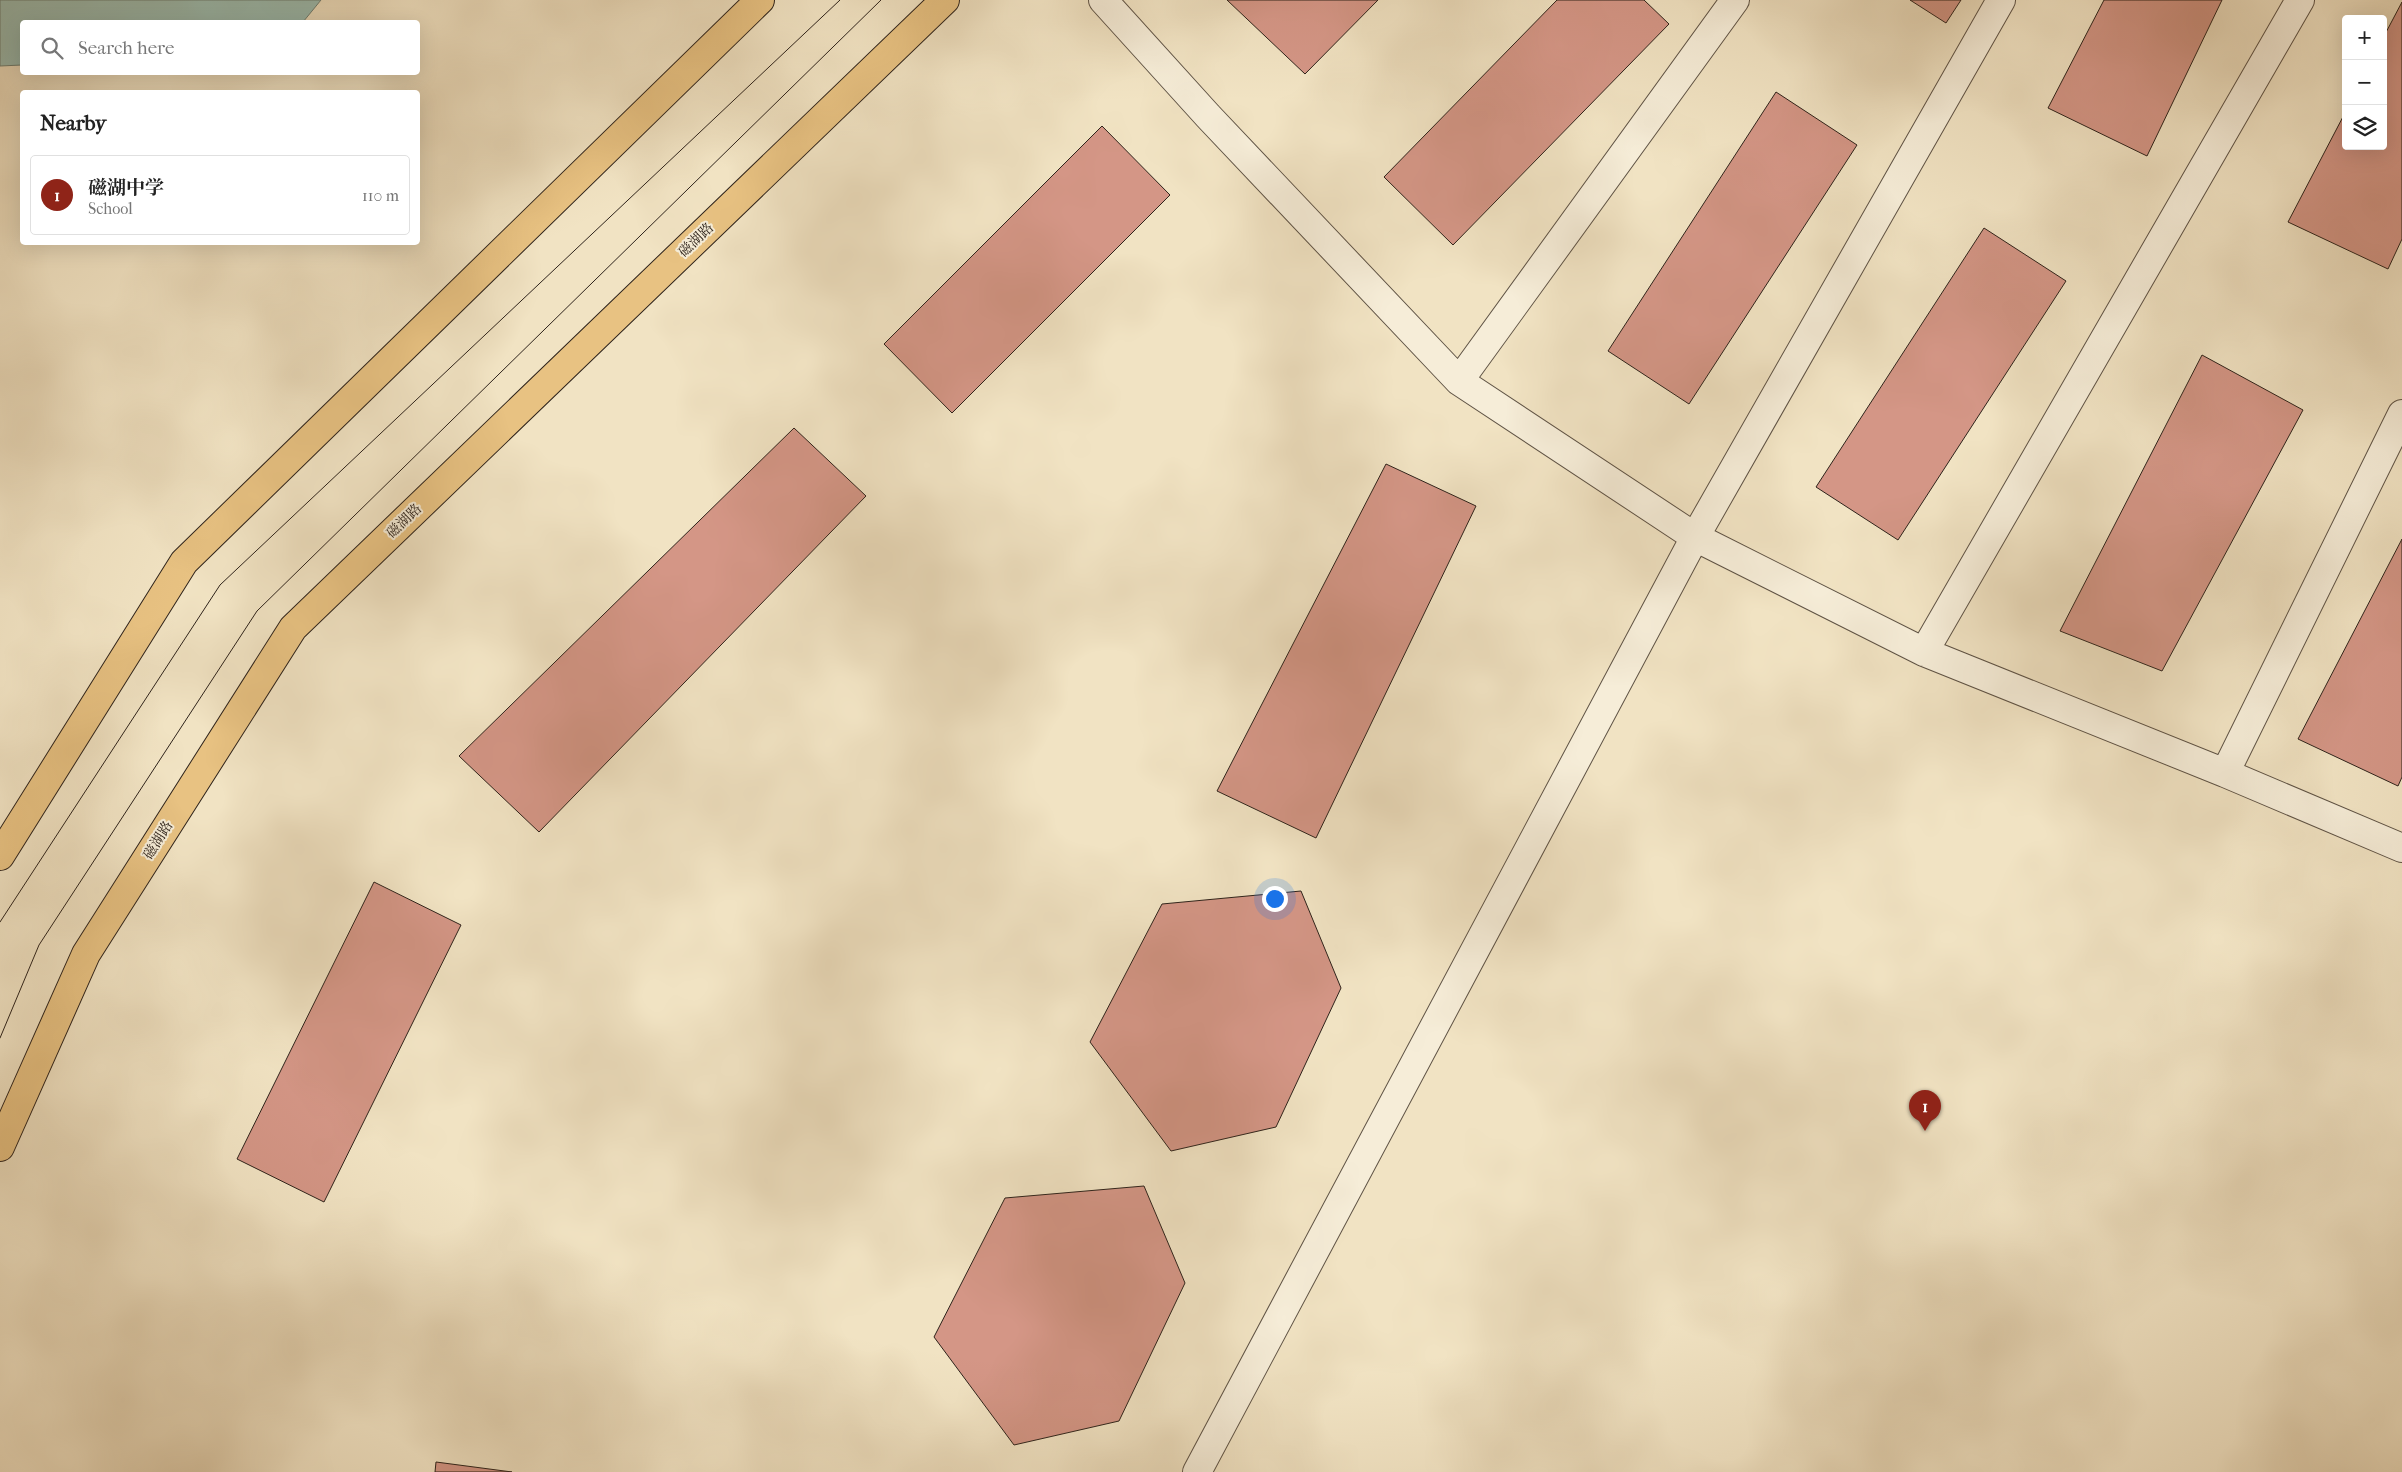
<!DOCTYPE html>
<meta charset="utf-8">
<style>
:root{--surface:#fff;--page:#f6f6f6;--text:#222;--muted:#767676;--line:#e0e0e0;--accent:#8f2418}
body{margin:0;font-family:"IM FELL French Canon","Noto Serif SC",serif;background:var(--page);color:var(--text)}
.controls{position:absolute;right:15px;top:15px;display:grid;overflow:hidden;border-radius:5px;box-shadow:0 5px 20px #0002}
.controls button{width:45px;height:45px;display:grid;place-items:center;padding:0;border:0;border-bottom:1px solid var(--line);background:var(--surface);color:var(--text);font:25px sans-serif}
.you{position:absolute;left:1274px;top:898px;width:18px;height:18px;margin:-12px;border:4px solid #fff;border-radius:50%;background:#1a73e8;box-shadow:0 0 0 8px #1a73e833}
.badge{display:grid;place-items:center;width:32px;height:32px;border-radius:50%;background:var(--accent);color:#fff;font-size:16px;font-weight:700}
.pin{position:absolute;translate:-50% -41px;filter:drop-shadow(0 1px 2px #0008)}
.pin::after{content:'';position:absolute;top:26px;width:18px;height:15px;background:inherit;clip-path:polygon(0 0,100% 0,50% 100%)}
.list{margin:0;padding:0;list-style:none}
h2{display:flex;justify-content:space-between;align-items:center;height:65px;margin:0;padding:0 20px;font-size:21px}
h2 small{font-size:16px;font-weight:400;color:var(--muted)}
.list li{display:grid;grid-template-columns:32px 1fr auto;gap:15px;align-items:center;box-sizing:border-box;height:80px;margin:0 10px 10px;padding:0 10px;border:1px solid var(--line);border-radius:5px}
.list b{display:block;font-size:19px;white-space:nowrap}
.list p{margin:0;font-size:16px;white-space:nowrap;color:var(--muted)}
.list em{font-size:16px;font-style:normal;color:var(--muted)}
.icon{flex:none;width:28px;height:28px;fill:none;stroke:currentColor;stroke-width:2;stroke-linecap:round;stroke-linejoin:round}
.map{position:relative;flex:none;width:2402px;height:1472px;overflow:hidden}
.search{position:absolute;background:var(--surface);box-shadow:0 5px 20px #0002;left:20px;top:20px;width:400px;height:55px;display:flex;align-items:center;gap:12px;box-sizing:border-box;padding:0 18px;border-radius:5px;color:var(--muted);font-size:19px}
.panel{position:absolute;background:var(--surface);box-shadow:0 5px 20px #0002;left:20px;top:90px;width:400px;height:155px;border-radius:5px}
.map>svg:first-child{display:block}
.water{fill:#9bbeb3;stroke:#6f8076}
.building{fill:#d49686;stroke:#2e231b}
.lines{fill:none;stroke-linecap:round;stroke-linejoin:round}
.minor-casing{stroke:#5f5345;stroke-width:30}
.major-casing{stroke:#2e231b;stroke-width:30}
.minor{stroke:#f6edd8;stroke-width:28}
.major{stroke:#e8c282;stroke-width:28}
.tram{stroke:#2e231b;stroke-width:1}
.labels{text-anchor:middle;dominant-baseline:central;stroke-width:4;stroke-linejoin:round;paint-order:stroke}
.street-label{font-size:14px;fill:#2e231b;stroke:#f6edd8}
</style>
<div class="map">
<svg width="2402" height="1472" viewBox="0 0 2402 1472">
<rect width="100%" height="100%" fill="#f1e3c3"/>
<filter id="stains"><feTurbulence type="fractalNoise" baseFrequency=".004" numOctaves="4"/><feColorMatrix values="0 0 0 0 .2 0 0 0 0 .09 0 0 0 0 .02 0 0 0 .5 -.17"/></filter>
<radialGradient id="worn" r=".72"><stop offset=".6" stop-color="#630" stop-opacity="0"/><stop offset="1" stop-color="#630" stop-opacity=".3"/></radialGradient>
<path class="water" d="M0 0H321L303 22H22V65L0 66Z"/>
<path class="building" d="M1227 0H1378L1305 74Z
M1557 0H1644L1669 24 1453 245 1384 177Z
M1910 0H1961L1946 23Z
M2104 0H2222L2147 156 2048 108Z
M2402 2V239L2388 269 2288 222 2346 111V146H2383V38Z
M1776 92 1857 145 1689 404 1608 351Z
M1102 126 1170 195 952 413 884 344Z
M1984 228 2066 281 1898 540 1816 487Z
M2202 355 2303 410 2162 671 2060 631Z
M794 428 866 496 539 832 459 756Z
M1386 464 1476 506 1316 838 1217 791Z
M2402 539V777L2398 786 2298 739Z
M374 882 461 925 324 1202 237 1159Z
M1301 891 1341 988 1276 1127 1171 1151 1090 1042 1162 904Z
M1144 1186 1185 1283 1119 1421 1014 1445 934 1337 1005 1198Z
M436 1462 512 1472H435Z"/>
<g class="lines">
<defs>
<path id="minor" d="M1103 0 1208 116 1459 381 1695 537 1924 652 2225 773 2402 414
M1459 381 1735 0
M1924 652 2300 0
M2225 773 2402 848
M1197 1472 1695 537 2001 0"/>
<path id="major" d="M0 856 184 562 760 0
M0 1147 86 954 293 628 945 0"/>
</defs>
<use href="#minor" class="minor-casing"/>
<use href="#major" class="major-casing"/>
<use href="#minor" class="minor"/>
<use href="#major" class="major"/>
<path class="tram" d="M0 922 220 585 840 0
M0 1038 39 945 257 611 881 0"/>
</g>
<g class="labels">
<g class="street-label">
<text transform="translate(696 240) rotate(-44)">磁湖路</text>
<text transform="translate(404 521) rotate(-44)">磁湖路</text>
<text transform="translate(158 840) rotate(-58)">磁湖路</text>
</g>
</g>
<rect width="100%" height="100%" filter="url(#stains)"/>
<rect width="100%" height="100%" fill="url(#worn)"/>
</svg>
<div class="controls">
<button>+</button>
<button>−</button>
<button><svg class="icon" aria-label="layers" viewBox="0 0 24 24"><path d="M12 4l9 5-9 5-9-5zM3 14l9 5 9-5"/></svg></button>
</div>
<div class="you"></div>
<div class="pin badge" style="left:1925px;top:1131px">1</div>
<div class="search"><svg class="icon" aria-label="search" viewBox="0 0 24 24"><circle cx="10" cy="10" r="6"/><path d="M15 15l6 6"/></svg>Search here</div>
<section class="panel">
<h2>Nearby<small></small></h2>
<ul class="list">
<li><span class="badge">1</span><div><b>磁湖中学</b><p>School</p></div><em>110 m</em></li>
</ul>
</section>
</div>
